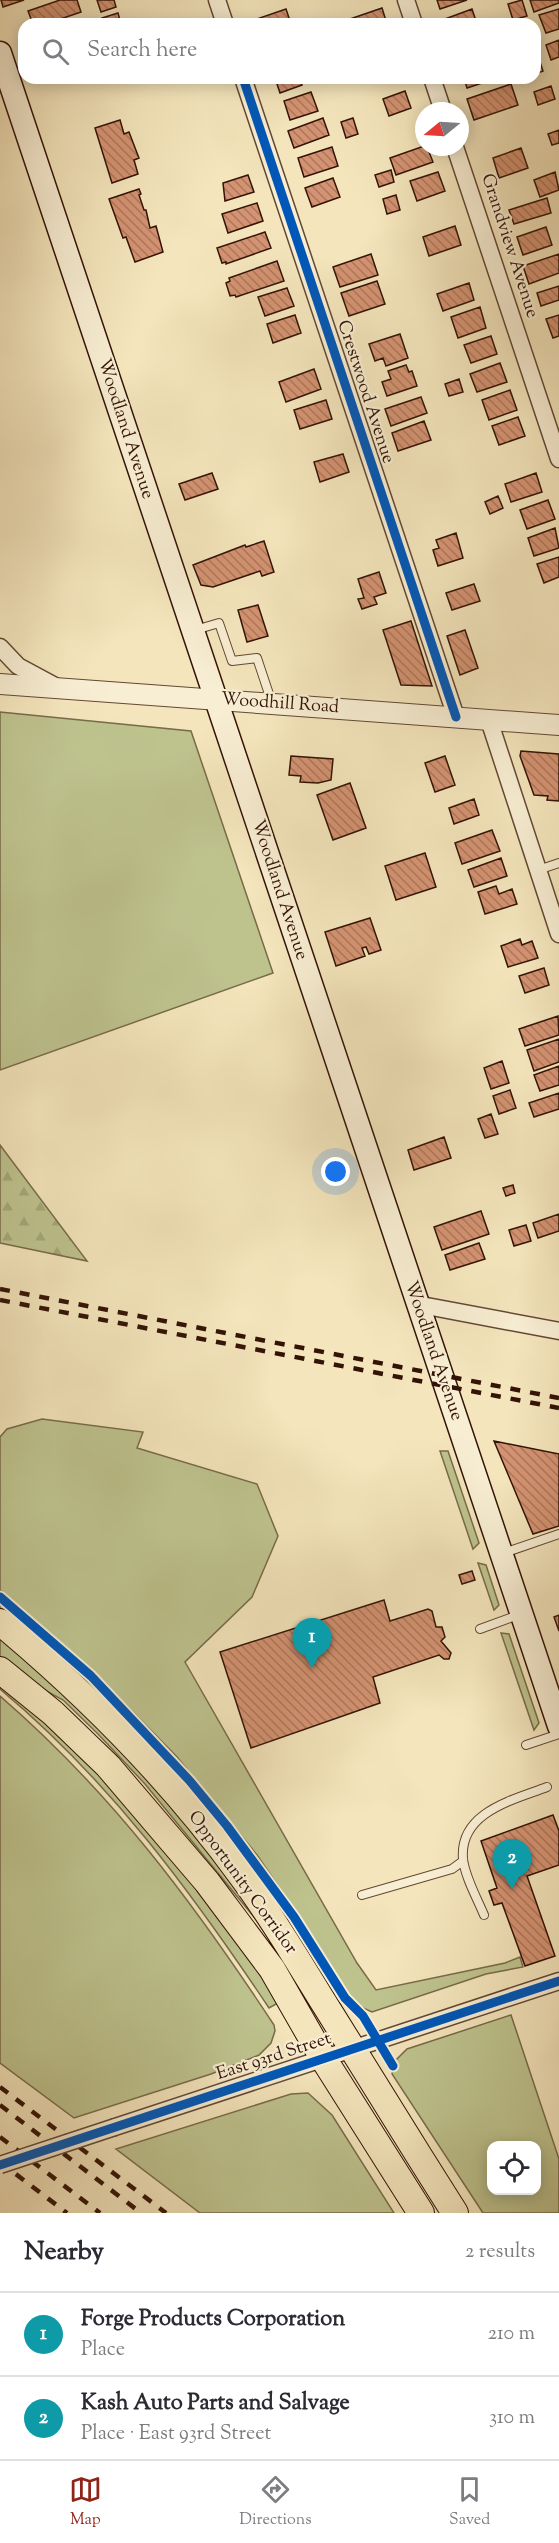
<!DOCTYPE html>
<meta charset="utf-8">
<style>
:root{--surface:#fff;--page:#f7f7f7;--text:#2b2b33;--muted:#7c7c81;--line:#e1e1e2;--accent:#8f2418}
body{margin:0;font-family:"Sorts Mill Goudy",serif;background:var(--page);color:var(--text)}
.controls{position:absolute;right:18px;bottom:18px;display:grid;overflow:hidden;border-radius:12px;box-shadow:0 3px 15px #0003}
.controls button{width:54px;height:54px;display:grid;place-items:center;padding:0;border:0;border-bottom:2px solid var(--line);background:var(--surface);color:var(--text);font:30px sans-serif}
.compass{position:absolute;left:415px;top:102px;width:54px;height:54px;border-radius:50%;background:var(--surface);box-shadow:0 3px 15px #0003;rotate:252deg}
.you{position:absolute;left:336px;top:1172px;width:21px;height:21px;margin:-15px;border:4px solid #fff;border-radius:50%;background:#1a73e8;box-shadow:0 0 0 9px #1a73e833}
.badge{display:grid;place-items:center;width:39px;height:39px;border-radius:50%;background:var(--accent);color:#fff;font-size:20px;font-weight:700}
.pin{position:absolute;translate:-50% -50px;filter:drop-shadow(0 2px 3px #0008)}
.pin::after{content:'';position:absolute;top:32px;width:21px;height:18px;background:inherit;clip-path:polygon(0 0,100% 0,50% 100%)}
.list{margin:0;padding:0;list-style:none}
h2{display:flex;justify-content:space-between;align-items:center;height:78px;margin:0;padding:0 24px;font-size:26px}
h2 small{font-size:20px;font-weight:400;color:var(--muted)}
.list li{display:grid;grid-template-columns:39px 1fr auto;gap:18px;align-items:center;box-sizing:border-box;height:84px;padding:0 24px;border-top:2px solid var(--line)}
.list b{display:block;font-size:22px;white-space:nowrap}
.list p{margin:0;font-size:20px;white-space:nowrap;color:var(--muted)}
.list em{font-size:20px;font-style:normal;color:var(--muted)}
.icon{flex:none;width:33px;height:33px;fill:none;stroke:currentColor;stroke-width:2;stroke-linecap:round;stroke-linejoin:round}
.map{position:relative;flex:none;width:559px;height:2213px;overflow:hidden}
.search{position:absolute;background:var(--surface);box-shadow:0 3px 15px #0003;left:18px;right:18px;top:18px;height:66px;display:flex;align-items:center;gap:15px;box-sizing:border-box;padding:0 21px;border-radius:18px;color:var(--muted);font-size:22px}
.sheet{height:246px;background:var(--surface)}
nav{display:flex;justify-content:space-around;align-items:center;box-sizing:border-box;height:84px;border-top:2px solid var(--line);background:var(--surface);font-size:16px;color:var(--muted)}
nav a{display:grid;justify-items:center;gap:3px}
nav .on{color:var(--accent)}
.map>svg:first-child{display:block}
.grass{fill:#bec38e;stroke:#786b4a;stroke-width:1.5;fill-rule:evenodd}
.forest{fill:url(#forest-firs);stroke:#786b4a;stroke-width:1.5}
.building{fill:url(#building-back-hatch);stroke:#331306;stroke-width:1.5}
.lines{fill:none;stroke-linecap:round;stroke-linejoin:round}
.service-casing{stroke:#634834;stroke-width:10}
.minor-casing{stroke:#634834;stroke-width:19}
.tertiary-casing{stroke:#634834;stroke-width:22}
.secondary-casing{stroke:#331306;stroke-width:25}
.primary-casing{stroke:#331306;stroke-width:28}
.service{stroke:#f8eed3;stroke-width:8}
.minor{stroke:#f8eed3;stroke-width:16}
.tertiary{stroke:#f8eed3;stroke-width:20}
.secondary{stroke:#f8eed3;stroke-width:22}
.primary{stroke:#f4e5bc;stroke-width:26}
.rail{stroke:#331306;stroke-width:4.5;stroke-dasharray:10 10;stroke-linecap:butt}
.minor-bridge-casing{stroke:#634834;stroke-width:19;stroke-linecap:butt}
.minor-bridge{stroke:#f8eed3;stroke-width:16}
.cycleway-casing{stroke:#f8eed3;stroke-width:13}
.cycleway{stroke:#0057b8;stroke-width:9}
.labels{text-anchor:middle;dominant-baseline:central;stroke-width:4.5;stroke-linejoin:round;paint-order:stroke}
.street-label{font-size:18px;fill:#331306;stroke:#f8eed3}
</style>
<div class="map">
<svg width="559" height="2213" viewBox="0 0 559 2213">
<defs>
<pattern id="forest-firs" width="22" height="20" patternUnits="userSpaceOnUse" patternTransform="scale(1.5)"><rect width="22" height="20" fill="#bec38e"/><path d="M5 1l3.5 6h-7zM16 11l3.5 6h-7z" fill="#a4a779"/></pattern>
<pattern id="building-back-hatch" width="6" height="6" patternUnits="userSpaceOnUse" patternTransform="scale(1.5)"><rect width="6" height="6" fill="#d49372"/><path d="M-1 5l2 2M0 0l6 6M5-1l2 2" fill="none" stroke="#ad775c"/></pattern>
</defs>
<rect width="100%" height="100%" fill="#f4e5bc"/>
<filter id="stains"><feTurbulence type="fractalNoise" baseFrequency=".00333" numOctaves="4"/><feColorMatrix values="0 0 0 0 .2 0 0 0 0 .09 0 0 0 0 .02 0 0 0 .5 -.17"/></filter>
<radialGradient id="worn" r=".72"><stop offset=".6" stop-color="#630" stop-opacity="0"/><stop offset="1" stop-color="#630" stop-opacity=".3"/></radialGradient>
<path class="grass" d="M0 712 191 731 273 973 0 1070Z
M42 1419 143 1432 137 1448 257 1484 278 1536 252 1597 185 1662 357 1963 376 1990 505 1963 520 1957 523 1967 486 1974 372 2012 354 2004 304 1924 257 1855 177 1757 92 1670 0 1590V1437L7 1429Z
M440 1451H448L479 1543 473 1549Z
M478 1563 486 1565 499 1605 494 1610Z
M0 1601C85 1672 163 1749 230 1836 269 1886 302 1939 336 1992L331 1995 37 1639 0 1609Z
M0 1632 50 1675 197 1831 263 1928 145 1784 98 1734 63 1700 32 1683 0 1656Z
M501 1633 509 1634 539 1723 534 1730Z
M0 1679 87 1760 178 1865 260 1973 278 2003 269 2008C190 1890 110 1781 0 1689Z
M0 1696C112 1793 193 1902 274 2025L275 2031 271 2043 259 2055 211 2074 74 2118 0 2063Z
M511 2015 559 2159V2213H483L392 2074 396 2060 407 2049ZM492 2146H536V2190H492Z
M308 2093 332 2115 394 2213H200L116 2149 291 2094Z"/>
<path class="forest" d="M0 1145 87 1261 0 1243Z"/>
<path class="building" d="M1 0H24L3 7Z
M60 0H77L81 12 46 24H33L28 11Z
M97 0H114L116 7 101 12Z
M437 0H467L440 9Z
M522 0 527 16 513 20 508 4Z
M530 0H559V3L534 12Z
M382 8 387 24H352L350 19Z
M286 9 291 24H252L251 21Z
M472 9 477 24H447L445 19Z
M559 9V29L546 33 539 15Z
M118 13 121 24H104L102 18Z
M559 40V57L551 60 546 45Z
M539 59 543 71 535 74V60Z
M275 78H300L302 85 280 93Z
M464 78H497L467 88Z
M511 84 518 105 474 120 467 99Z
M551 86 555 99 538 105 534 92Z
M405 91 411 108 389 116 383 99Z
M311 92 318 111 290 120 284 101Z
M323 118 329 135 294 148 288 131Z
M353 118 358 134 346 138 341 122Z
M120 120 124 134 129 132 137 153 139 158 134 160 138 174 112 183 95 128Z
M559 130V143L552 145 548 134Z
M424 146 427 147 433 162 396 175 390 158Z
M332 147 338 166 304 177 298 158Z
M521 148 528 168 499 178 493 158Z
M391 170 394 182 379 187 375 175Z
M438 172 445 191 417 201 410 181Z
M555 172 559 190 540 197 534 180Z
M248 175 254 192 225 201 223 183Z
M333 178 340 197 312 207 305 188Z
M139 189 141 194 139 195 144 210H146L150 228 156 226 163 252 135 262 126 237 123 238 109 199Z
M396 195 400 210 387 214 383 199Z
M547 198 551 213 514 224 509 210Z
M257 203 263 221 228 233 222 214Z
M455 226 461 245 429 256 423 237Z
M546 227 552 245 523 255 517 237Z
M265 232 271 248 226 264V262L222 263 217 248Z
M371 254 378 275 340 287 333 267Z
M559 254V273L529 284 523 266Z
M277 261 284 281 236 297 235 295 230 296 226 283 230 281 229 278Z
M377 281 385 304 349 316 341 293Z
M469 283 474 300 443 311 437 294Z
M559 286V300L541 306 537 293Z
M287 288 294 306 265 316 258 297Z
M480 307 486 328 458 338 451 317Z
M295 315 301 333 273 343 267 324Z
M559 315V336L553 338 546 319Z
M400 334 408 358 386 366 383 358 375 361 369 344Z
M491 336 497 354 471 363 464 345Z
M500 363 507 382 477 392 470 374Z
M406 365 409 372 412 371 417 386 387 396 382 382 391 379 388 371Z
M314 369 321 389 286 402 279 382Z
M459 379 463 392 449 396 445 384Z
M510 390 517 410 489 420 482 400Z
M421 397 427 413 391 426 385 409Z
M326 400 332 419 300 429 294 410Z
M518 417 525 436 499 445 492 426Z
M424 421 431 440 398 451 392 433Z
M343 454 349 472 320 482 314 462Z
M212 473 218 489 185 500 179 484Z
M536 473 542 492 511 502 505 484Z
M498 496 503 508 490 514 485 502Z
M548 500 555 519 527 529 520 510Z
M555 528 559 548 534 556 528 538Z
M456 533 463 558 438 566 433 550 439 548 436 540Z
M264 541 274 572 262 576 260 571 213 587 201 585 193 565 245 545 246 547Z
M559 557V577L544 583 537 564Z
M379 572 386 593 374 597 377 604 362 609 358 599 364 598 358 579Z
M474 584 480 601 452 610 446 593Z
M258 605 268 636 247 642 238 610Z
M411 621 432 686 401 685 383 630Z
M465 630 478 668 460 675 447 636Z
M521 751 559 754V801L547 800 548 796 534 795 520 756Z
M291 756 333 759 331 780 318 783 300 782 301 776 289 775Z
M445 756 455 785 435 792 425 763Z
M350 783 366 828 333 840 317 795Z
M474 799 479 815 454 824 449 808Z
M492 830 500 851 462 864 455 843Z
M425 853 436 887 396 900 385 866Z
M501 858 507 876 474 887 468 870Z
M496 886 499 894 512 889 517 904 485 914 478 892Z
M370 918 381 950 369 954 366 947 362 948 365 956 336 966 325 932Z
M520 939 522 945 532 941 538 958 508 967 501 946Z
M544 968 549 985 525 993 519 976Z
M558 1016 559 1035 525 1046 519 1029Z
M559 1039V1062L534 1071 527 1050Z
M502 1061 509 1083 491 1089 484 1068Z
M559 1066V1085L540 1091 534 1075Z
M510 1090 516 1108 499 1114 493 1096Z
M559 1093V1109L534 1117 529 1103Z
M491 1114 498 1134 485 1138 478 1119Z
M444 1137 451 1158 414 1170 408 1150Z
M513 1185 515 1193 506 1196 503 1188Z
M481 1211 489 1234 442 1250 434 1227Z
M559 1214V1231L538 1238 533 1223Z
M526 1225 531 1241 514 1246 509 1230Z
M479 1243 485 1259 450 1270 445 1255Z
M494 1441 559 1454V1526L533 1534Z
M472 1571 475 1580 462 1584 459 1575Z
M384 1600 390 1621 428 1609 432 1611 436 1627H442L445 1637 441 1641 451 1653 449 1659H444L439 1655 373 1677 380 1703 251 1748 220 1652Z
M559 1615V1631L554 1617Z
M553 1815 559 1831V1865L527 1876 555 1956 525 1966 502 1903 494 1905 489 1891 497 1888 481 1841Z"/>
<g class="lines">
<defs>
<path id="service" d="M195 630 219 623 232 661 257 658 272 703
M538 870 559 863
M501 1554 559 1534
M480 1629 521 1614
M526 1745 559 1734
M362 1895 452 1869 463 1861
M484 1915C477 1898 465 1877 463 1859 459 1812 513 1800 547 1787"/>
<path id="minor" d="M217 0 225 24
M406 0 414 24
M243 78 456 717
M432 78 443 111
M455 147 559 459
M0 647 18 666 57 687
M489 720 559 934
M416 1304 559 1331
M115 2127 559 1981"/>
<path id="tertiary" d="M0 684 559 725"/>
<path id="secondary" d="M0 53 559 1726"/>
<path id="primary" d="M0 1622C90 1697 172 1780 241 1875 273 1918 299 1963 327 2008 370 2077 412 2145 455 2213
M0 1670 53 1713 108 1766 207 1882 272 1969 323 2058 421 2213"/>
</defs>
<use href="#service" class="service-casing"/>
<use href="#minor" class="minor-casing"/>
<use href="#tertiary" class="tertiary-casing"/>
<use href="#secondary" class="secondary-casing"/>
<use href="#primary" class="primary-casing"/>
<use href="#service" class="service"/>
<use href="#minor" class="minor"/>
<use href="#tertiary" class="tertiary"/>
<use href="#secondary" class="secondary"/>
<use href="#primary" class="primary"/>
<path class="rail" d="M0 1289 559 1398
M0 1300 559 1408
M0 2087 166 2213
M0 2105 141 2213
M0 2137 100 2213
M0 2162 67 2213"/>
<defs>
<path id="minor-bridge" d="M0 2165 115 2127"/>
</defs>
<use href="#minor-bridge" class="minor-bridge-casing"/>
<use href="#minor-bridge" class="minor-bridge"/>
<defs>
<path id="cycleway" d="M243 78 456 717
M0 1597 91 1676 189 1780 227 1826 294 1917 345 1998 363 2016 393 2066
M0 2165 559 1981"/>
</defs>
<use href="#cycleway" class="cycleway-casing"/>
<use href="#cycleway" class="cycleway"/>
</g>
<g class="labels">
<g class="street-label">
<text transform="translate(509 246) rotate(72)">Grandview Avenue</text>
<text transform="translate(365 392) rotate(72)">Crestwood Avenue</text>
<text transform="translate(125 429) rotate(72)">Woodland Avenue</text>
<text transform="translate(280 704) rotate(4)">Woodhill Road</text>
<text transform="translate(279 890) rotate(72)">Woodland Avenue</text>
<text transform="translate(433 1351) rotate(71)">Woodland Avenue</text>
<text transform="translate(242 1883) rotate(54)">Opportunity Corridor</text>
<text transform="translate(274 2057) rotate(-18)">East 93rd Street</text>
</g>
</g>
<rect width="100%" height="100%" filter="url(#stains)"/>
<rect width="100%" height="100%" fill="url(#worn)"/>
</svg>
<div class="controls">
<button><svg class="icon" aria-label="locate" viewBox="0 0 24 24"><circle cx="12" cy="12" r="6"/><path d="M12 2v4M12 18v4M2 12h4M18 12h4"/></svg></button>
</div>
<svg class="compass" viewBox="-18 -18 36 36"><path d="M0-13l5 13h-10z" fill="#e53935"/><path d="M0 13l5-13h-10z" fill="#7c7c81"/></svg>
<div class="you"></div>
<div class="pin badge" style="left:312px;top:1668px;background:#0f9aa8">1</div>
<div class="pin badge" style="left:512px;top:1889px;background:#0f9aa8">2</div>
<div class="search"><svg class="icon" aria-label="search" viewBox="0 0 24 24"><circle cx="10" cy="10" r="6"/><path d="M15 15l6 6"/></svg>Search here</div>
</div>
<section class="sheet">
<h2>Nearby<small>2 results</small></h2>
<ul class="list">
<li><span class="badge" style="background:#0f9aa8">1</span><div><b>Forge Products Corporation</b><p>Place</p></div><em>210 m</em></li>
<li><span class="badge" style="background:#0f9aa8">2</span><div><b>Kash Auto Parts and Salvage</b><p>Place · East 93rd Street</p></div><em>310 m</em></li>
</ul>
</section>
<nav>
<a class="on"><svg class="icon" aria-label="map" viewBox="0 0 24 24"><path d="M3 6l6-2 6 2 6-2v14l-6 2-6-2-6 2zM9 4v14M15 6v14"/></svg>Map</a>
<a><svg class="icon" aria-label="directions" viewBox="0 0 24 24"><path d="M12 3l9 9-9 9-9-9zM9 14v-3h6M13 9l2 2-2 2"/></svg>Directions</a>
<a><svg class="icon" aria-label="saved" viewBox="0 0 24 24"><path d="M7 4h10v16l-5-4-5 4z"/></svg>Saved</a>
</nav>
